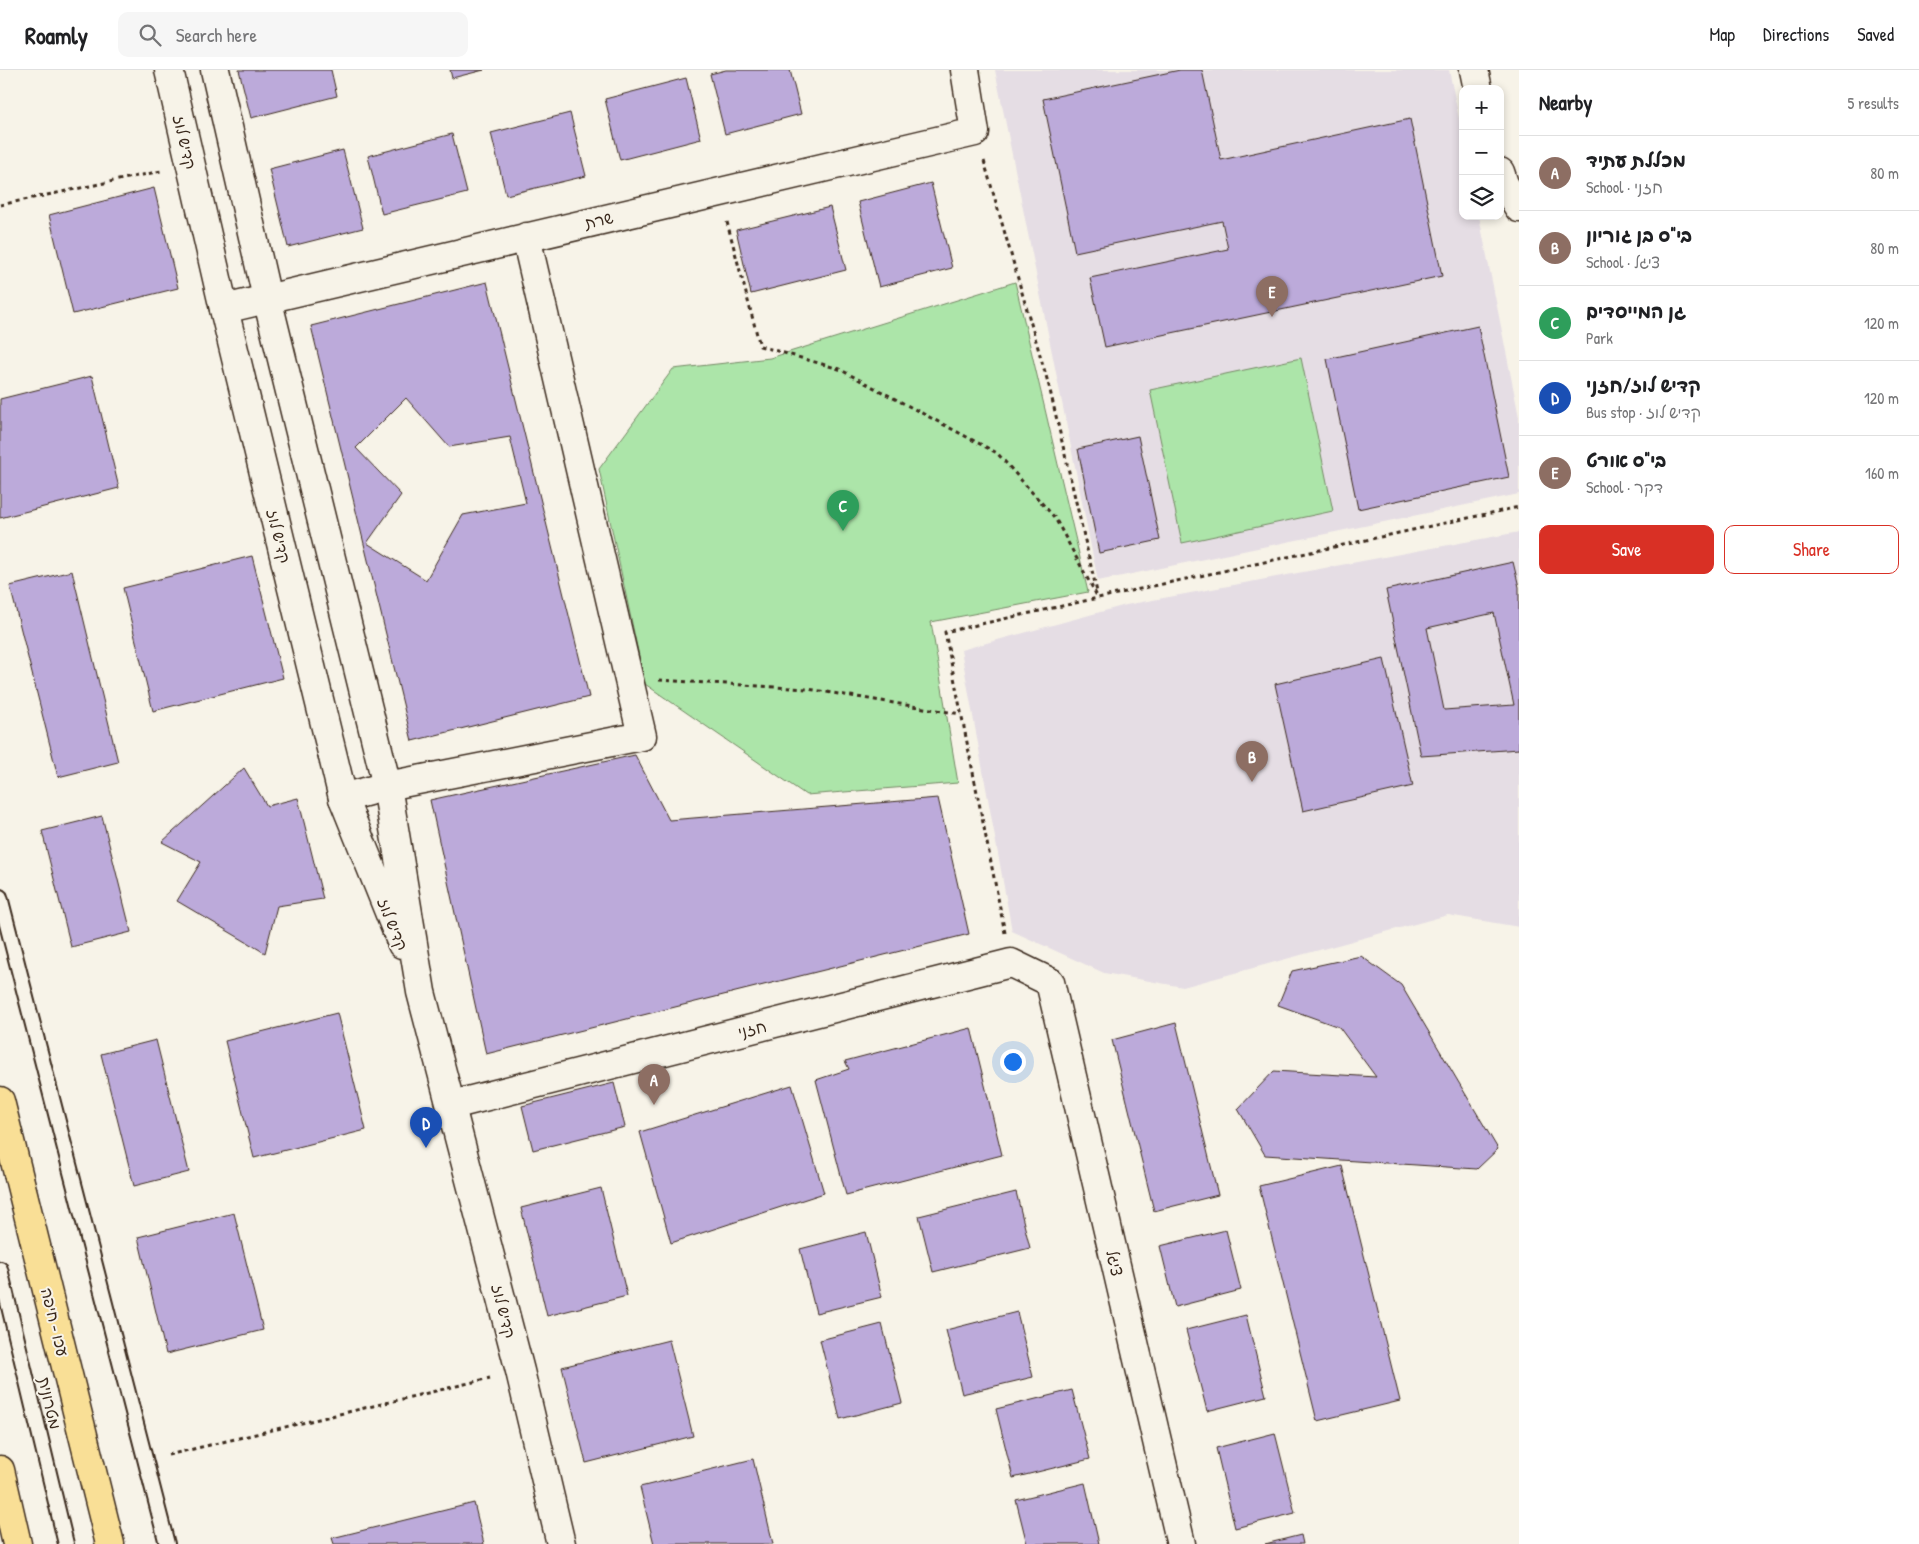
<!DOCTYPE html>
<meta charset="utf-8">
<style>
:root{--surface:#fff;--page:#f6f6f6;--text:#202124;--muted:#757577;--line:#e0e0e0;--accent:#d93025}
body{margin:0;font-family:"Patrick Hand","Playpen Sans Hebrew",sans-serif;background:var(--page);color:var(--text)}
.controls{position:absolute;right:15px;top:15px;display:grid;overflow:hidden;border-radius:10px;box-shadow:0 2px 8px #0003}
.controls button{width:45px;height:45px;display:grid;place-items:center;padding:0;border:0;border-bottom:1px solid var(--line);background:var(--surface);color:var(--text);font:25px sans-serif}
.you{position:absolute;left:1012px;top:991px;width:18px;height:18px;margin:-12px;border:4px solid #fff;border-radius:50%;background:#1a73e8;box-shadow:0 0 0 8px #1a73e833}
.badge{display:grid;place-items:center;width:32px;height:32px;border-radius:50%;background:var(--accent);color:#fff;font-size:16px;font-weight:700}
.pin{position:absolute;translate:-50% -41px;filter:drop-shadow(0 1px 2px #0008)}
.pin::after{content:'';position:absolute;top:26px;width:18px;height:15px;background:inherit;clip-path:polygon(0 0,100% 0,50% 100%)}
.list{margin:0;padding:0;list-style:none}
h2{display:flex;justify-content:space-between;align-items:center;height:65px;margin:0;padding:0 20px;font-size:21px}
h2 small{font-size:16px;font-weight:400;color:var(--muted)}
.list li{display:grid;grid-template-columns:32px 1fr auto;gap:15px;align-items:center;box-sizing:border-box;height:75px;padding:0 20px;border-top:1px solid var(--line)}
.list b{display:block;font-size:19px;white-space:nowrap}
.list p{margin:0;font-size:16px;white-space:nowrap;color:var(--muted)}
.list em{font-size:16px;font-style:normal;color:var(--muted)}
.actions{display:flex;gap:10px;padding:15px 20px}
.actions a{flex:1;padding:11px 0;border:1px solid var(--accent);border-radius:10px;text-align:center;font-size:18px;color:var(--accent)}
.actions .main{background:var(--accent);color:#fff}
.icon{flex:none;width:28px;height:28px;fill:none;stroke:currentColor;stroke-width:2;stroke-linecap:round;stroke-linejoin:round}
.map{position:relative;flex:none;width:1519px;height:1474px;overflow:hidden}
header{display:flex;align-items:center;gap:30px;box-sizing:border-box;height:70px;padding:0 25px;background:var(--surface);border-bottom:1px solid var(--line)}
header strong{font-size:24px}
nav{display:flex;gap:28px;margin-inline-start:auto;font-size:18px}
.search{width:350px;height:45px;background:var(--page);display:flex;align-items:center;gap:12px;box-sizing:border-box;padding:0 18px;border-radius:10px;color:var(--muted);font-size:19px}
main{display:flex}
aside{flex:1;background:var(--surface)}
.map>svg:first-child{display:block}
.built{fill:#e5dde4}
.green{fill:#ace5a9;stroke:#748864}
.building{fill:#bcaada;stroke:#3b2a1e;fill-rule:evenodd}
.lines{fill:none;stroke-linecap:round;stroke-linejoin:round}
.lane-casing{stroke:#3b2a1e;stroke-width:18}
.street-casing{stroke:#3b2a1e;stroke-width:31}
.secondary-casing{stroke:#3b2a1e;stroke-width:31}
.highway-casing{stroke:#3b2a1e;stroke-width:31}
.path{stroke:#3b2a1e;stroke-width:3;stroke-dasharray:4 4;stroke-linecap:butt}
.lane{stroke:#f7f3e8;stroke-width:14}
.street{stroke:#f7f3e8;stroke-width:28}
.secondary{stroke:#f7f3e8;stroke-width:28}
.highway{stroke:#f9df96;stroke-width:28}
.labels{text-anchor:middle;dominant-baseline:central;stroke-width:4;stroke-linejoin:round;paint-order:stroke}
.street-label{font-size:16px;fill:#3b2a1e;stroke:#f7f3e8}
</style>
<header>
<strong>Roamly</strong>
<div class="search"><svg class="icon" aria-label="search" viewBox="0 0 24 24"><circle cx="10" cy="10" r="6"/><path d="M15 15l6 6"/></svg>Search here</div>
<nav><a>Map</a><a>Directions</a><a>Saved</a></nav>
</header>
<main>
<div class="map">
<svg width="1519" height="1474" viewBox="0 0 1519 1474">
<rect width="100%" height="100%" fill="#f7f3e8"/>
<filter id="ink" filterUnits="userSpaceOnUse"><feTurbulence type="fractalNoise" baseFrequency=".02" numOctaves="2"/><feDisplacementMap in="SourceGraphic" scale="10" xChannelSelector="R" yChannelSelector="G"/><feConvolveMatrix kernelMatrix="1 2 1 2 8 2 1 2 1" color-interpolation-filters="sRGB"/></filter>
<g filter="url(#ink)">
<path class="built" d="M995 0H1449L1463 68V146H1479L1519 347V424L1098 511Z
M1519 462V857L1448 845 1183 917 1104 903 1012 861 961 580 1126 535Z"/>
<path class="green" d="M1015 212 1088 522 931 552 958 713 806 725 645 614 599 399 673 299 770 288Z
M1301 288 1333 441 1182 473 1150 320Z"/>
<path class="building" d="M239 0H331L337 26 251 48Z
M450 0H484L452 8Z
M726 0H790L801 44 725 64 710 4Z
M1180 0H1202L1221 90 1410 49 1442 206 1105 277 1090 208 1228 179 1222 151 1075 182 1043 29Z
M686 8 701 69 620 90 605 29Z
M570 43 586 106 506 125 491 63Z
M452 64 467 123 382 144 368 86Z
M343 80 363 158 288 177 269 99Z
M931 113 952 198 879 217 858 132Z
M154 118 178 218 73 244 49 145Z
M830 137 846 200 751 224 736 160Z
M487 212 589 627 412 671 311 256Z
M1478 256 1509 407 1358 439 1327 289Z
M92 306 119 418 0 448V329Z
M406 328 449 377 510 367 526 433 463 445 426 510 367 473 401 425 356 378Z
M1138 366 1160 470 1099 483 1078 379Z
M252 486 283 608 153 641 123 518Z
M1513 492 1519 517V679L1421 686 1386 520ZM1494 543 1514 635 1444 640 1427 558Z
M72 501 118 692 58 707 10 516Z
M1384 589 1413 716 1303 741 1275 614Z
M635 685 669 750 938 728 969 864 486 984 430 730Z
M244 698 267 736 298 728 323 829 277 836 265 883 177 831 201 792 162 772Z
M102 746 131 862 71 877 42 761Z
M1361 886 1401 915 1498 1079 1477 1099 1265 1085 1238 1039 1274 1001 1376 1007 1339 957 1278 935 1292 901Z
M337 943 366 1060 254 1088 225 971Z
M1176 953 1218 1125 1154 1141 1112 970Z
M971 958 1002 1085 846 1125 816 1010 849 999 845 991Z
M156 970 189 1102 134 1116 101 984Z
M614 1013 625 1057 533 1080 522 1036Z
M792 1015 824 1123 671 1173 640 1062Z
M1342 1096 1400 1331 1317 1351 1259 1116Z
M601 1118 627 1226 547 1246 521 1138Z
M1016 1122 1030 1178 933 1202 919 1146Z
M234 1143 263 1260 166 1284 138 1167Z
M1226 1160 1241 1220 1175 1237 1160 1176Z
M866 1162 882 1227 816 1243 800 1179Z
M1017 1242 1033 1307 962 1324 946 1260Z
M1246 1245 1266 1326 1207 1341 1186 1260Z
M882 1254 902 1333 840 1349 820 1270Z
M669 1270 693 1366 586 1393 562 1297Z
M1072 1320 1090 1389 1013 1408 996 1339Z
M1275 1363 1295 1443 1235 1458 1216 1378Z
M753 1389 773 1474H654L640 1417Z
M1085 1413 1099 1474H1027L1016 1430Z
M474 1433 484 1474H334L332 1468Z
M1301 1465 1303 1474H1265Z"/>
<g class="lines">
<defs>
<path id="lane" d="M0 827 167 1474
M0 1199 66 1474"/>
<path id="street" d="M224 239 975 62 965 0
M343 728 387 716 642 666 526 167
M452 1035 1011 893 1050 912 1181 1474"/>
<path id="secondary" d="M169 0 224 239 343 728 402 874
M215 0 267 228 387 716 421 922 520 1301 561 1474
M1474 0 1478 19
M1500 102 1504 114 1519 138"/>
<path id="highway" d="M0 1031 110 1474
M0 1400 17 1474"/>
</defs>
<use href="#lane" class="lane-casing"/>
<use href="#street" class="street-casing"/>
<use href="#secondary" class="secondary-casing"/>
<use href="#highway" class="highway-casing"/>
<path class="path" d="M984 91 1049 316 1097 522
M0 135 161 101
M727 152 760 276 839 299 997 383 1055 448 1098 528 1519 437
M659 610 808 619 961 644
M1005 863 945 562 1098 528
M168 1385 490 1308"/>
<use href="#lane" class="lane"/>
<use href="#street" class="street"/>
<use href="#secondary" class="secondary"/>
<use href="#highway" class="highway"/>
</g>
</g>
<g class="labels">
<g class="street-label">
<text transform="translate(185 72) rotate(77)">קדיש לוז</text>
<text transform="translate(599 150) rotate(-13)">שרת</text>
<text transform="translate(279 466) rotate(76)">קדיש לוז</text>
<text transform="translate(393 854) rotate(68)">קדיש לוז</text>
<text transform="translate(752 959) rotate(-14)">חזני</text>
<text transform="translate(1115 1193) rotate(77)">ציגל</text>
<text transform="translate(504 1241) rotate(76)">קדיש לוז</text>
<text transform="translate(55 1252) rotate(76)">עכו - חיפה</text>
<text transform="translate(50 1333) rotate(77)">מטרונית</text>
</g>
</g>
</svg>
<div class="controls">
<button>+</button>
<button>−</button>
<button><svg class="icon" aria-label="layers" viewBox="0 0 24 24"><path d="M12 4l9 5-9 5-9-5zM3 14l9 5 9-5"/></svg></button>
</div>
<div class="you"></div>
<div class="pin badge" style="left:654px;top:1035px;background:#8d6e63">A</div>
<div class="pin badge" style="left:1252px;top:712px;background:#8d6e63">B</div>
<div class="pin badge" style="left:843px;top:461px;background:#2e9e5b">C</div>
<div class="pin badge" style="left:426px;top:1078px;background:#1a4fb4">D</div>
<div class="pin badge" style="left:1272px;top:247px;background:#8d6e63">E</div>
</div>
<aside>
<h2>Nearby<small>5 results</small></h2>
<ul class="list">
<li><span class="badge" style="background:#8d6e63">A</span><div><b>מכללת עתיד</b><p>School · חזני</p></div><em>80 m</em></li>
<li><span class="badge" style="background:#8d6e63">B</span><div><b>בי&quot;ס בן גוריון</b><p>School · ציגל</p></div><em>80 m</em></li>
<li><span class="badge" style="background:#2e9e5b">C</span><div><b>גן המייסדים</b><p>Park</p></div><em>120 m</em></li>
<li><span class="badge" style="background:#1a4fb4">D</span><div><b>קדיש לוז/חזני</b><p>Bus stop · קדיש לוז</p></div><em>120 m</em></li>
<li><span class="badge" style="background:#8d6e63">E</span><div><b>בי&quot;ס אורט</b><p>School · דקר</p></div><em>160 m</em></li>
</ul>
<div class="actions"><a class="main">Save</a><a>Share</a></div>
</aside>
</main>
